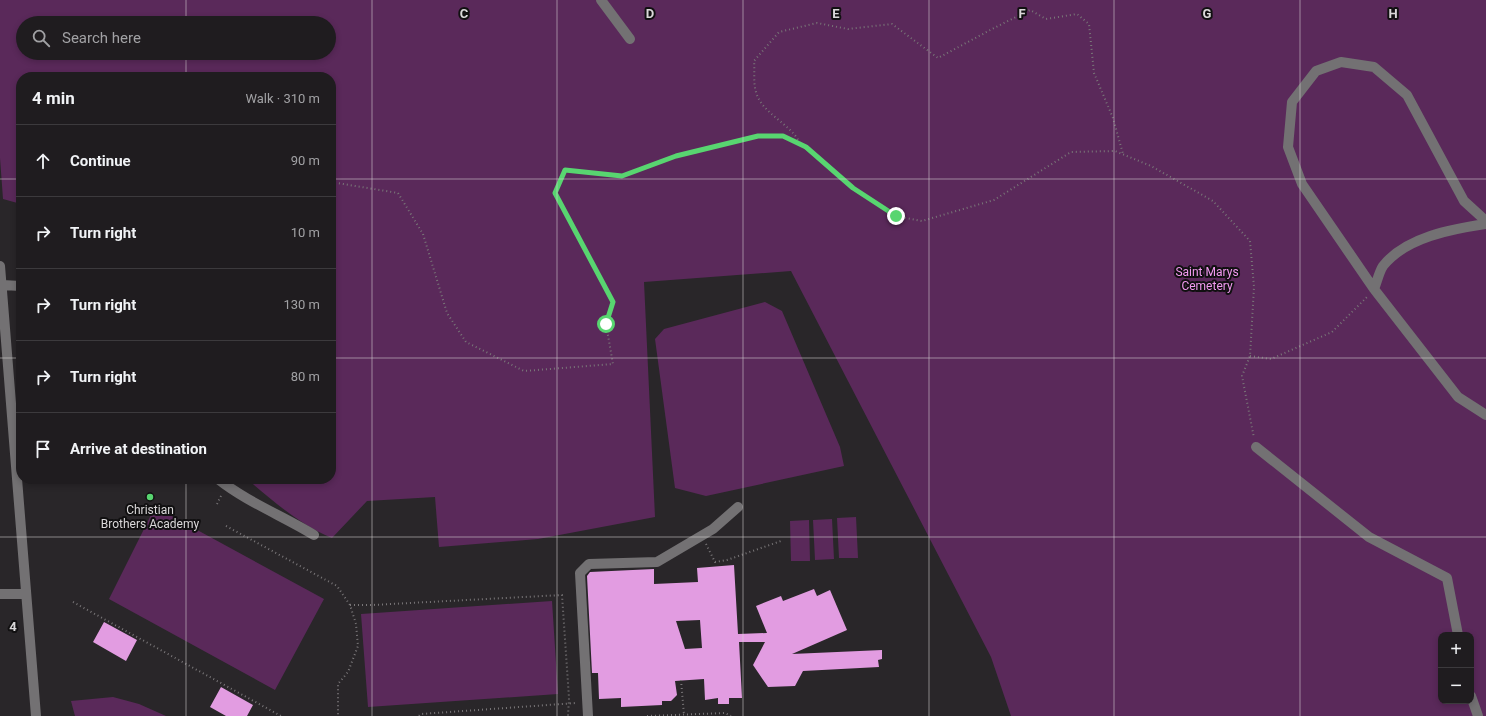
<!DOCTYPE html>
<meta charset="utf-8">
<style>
:root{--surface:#1f1c1f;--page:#2c292c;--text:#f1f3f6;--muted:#a1a1a4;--line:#3c3a3d}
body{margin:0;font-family:Roboto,sans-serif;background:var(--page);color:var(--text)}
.controls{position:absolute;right:12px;bottom:12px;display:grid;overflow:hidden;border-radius:8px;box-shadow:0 2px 6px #0003}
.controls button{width:36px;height:36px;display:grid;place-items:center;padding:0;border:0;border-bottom:1px solid var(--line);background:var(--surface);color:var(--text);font:20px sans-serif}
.stop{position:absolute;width:12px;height:12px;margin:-9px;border:3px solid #58d570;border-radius:50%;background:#fff}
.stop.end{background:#58d570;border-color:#fff;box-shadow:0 1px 4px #0008}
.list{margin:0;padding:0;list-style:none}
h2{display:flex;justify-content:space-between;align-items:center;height:52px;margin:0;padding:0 16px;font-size:17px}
h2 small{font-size:13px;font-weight:400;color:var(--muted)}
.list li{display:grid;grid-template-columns:26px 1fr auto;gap:12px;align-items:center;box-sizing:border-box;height:72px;padding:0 16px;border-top:1px solid var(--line)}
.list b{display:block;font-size:15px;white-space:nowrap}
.list em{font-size:13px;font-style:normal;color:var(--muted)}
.icon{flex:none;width:22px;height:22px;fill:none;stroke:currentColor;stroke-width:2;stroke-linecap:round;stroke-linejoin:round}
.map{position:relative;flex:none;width:1486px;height:716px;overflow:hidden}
.search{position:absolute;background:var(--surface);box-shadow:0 2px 6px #0003;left:16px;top:16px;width:320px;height:44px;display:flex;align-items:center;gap:10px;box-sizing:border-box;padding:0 14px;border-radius:22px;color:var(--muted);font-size:15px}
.panel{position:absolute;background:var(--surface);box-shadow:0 2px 6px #0003;left:16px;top:72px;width:320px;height:412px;border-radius:16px}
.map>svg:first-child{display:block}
.green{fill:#5a295a;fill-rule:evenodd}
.building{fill:#e29ce1;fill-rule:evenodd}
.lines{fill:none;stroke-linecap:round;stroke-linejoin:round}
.path{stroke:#797678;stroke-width:2;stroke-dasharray:1 3;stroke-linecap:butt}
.minor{stroke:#737173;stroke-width:10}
.route{stroke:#58d570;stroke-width:5}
.grid{fill:none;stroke:#dad8d9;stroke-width:1;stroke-opacity:0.55}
.poi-dot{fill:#58d570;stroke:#111011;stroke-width:1.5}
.labels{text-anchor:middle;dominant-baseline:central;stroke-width:4;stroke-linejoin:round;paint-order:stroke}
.park-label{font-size:12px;fill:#f29af0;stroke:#111011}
.poi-label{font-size:12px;fill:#dad8d9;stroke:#111011}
.grid-label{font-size:13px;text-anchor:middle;font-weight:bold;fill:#dad8d9;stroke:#111011;stroke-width:4;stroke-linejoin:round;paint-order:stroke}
</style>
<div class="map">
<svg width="1486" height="716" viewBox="0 0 1486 716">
<rect width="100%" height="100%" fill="#292629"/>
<path class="green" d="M0 0H1486V716H1011L991 657 791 271 644 282 655 517 538 539 439 547 435 497 367 501 332 538C299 524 274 502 247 479H331V77H21V204L3 199 0 158ZM23 23H329V53H23ZM1441 635H1471V701H1441Z
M765 302 782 311 840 447 844 466 706 496 675 488 655 339 664 329Z
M155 507 324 599 275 690 109 599Z
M856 517 858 558H839L837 518Z
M832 519 834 559 815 560 813 520Z
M809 520 810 561H791L790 521Z
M552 601 558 694 368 707 361 614Z
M113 697 139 704 166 716H75L71 701Z"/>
<path class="building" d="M734 565 738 634 767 633 756 606 781 596 783 601 814 589 817 596 830 590 847 630 792 654 882 650V659L878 660 879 667 803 671 795 686 768 687 753 665 765 642H739L742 698H729V704H718V698L705 700 704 679 675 681 677 695 671 701H662V705L621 707V698L599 699 598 673H592L587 576 590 572 654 569V584L698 582 697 568ZM700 620 702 648 685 649 676 621Z
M104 622 137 640 126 661 93 642Z
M221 687 253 705 247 716H226L210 707Z"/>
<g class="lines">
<path class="path" d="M800 143C790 123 762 114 756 92 753 83 755 70 754 61L779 32 817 23 848 29 892 24 938 58 994 28 1030 10 1046 19 1077 14 1089 24 1094 73 1113 118 1123 154
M331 182 398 193 423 234 447 313 466 342 524 371 613 364 606 324 613 302 555 193 565 170 622 176 676 156 758 136H783L806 147 853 188 896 216 922 221 994 200 1071 152 1115 151 1151 166 1213 201 1250 241 1254 287 1250 356 1242 376 1254 438
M1250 356 1271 359 1332 332 1367 297
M217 504 222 494
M226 526 337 586 350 605 356 624 358 646 348 672 338 684V716
M706 544 715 562 727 560 781 541
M73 602 281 716
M350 605H372L562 595 569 698 568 716
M681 680 684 715
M419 716 421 714 576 703
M647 716 725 713 731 716"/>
<path class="minor" d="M601 0 630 39
M1486 221 1464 201 1407 95 1374 67 1341 62 1316 71 1292 102 1288 147 1302 184 1374 289 1458 397 1486 415
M0 266 36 716
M2 285 21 286
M1374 289C1377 282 1379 272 1383 266 1406 237 1452 229 1486 224
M1256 447 1369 537 1447 578 1458 635
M218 479C247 502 283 516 314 535
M0 594H26
M1471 696 1478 716
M588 716 580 573 589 564 657 562 713 529 738 507"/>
</g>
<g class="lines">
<path class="route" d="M606 324 613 302 555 193 565 170 622 176 676 156 758 136H783L806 147 853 188 896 216"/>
</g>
<path class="grid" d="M186 0V23M372 0V716M557 0V716M743 0V716M929 0V716M1114 0V716M1300 0V716M186 53V77M0 179H21M331 179H1486M0 358H21M331 358H1486M186 479V716M0 537H1486"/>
<circle class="poi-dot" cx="150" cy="497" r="4"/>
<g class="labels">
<g class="park-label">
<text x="1207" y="272">Saint Marys<tspan x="1207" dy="14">Cemetery</tspan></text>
</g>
<g class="poi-label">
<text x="150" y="510">Christian<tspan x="150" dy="14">Brothers Academy</tspan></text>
</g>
</g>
<g class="grid-label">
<text x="464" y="18">C</text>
<text x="650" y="18">D</text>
<text x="836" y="18">E</text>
<text x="1022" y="18">F</text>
<text x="1207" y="18">G</text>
<text x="1393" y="18">H</text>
<text x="13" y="631">4</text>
</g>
</svg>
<div class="controls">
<button>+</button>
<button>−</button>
</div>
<div class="stop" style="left:606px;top:324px"></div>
<div class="stop end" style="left:896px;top:216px"></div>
<div class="search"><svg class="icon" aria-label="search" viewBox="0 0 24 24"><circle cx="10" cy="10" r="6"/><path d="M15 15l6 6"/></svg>Search here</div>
<section class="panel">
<h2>4 min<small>Walk · 310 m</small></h2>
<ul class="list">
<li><svg class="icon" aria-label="ahead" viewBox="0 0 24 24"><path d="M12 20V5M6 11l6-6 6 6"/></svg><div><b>Continue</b></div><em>90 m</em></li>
<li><svg class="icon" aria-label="right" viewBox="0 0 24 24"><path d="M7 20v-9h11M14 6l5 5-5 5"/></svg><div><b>Turn right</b></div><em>10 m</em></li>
<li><svg class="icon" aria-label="right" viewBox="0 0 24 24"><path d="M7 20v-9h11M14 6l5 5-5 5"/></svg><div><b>Turn right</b></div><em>130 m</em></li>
<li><svg class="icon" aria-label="right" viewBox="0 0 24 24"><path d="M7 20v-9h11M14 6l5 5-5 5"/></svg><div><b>Turn right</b></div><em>80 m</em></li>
<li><svg class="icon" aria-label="arrive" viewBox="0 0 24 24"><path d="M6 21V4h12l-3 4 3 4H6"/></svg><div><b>Arrive at destination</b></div></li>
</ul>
</section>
</div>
